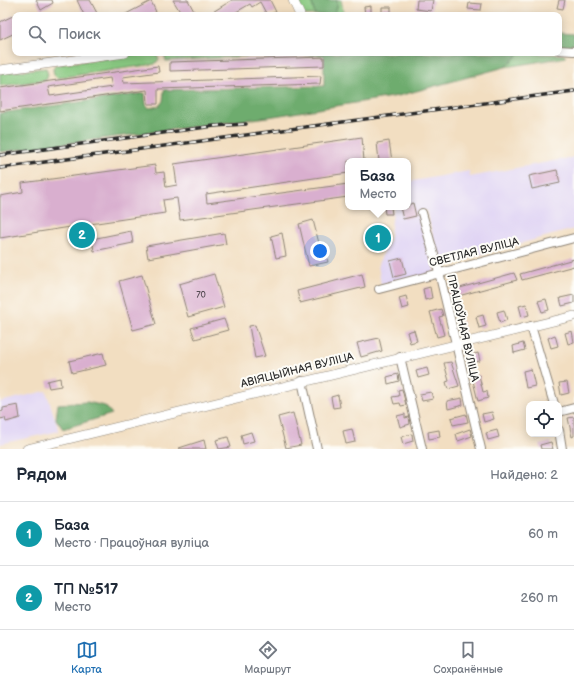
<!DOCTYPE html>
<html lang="ru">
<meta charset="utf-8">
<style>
:root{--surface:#fff;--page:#f2f2f3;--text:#1f2937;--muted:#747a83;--line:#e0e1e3;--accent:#1f6fb2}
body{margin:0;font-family:"Balsamiq Sans",sans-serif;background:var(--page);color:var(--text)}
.controls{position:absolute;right:12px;bottom:12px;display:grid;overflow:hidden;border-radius:8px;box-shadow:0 2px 10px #0003}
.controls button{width:36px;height:36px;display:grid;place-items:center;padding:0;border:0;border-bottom:1px solid var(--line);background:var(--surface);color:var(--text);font:20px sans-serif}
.you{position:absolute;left:320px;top:251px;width:14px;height:14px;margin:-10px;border:3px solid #fff;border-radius:50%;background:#1a73e8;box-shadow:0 0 0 6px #1a73e833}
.badge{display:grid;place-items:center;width:26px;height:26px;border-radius:50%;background:var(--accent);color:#fff;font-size:13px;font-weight:700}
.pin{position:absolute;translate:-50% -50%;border:2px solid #fff;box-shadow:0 1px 4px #0006}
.popup{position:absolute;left:345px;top:158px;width:66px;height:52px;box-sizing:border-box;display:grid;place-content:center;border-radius:8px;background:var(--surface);filter:drop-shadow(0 1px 3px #0005);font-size:13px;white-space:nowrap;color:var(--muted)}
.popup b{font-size:15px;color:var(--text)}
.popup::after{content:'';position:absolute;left:50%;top:100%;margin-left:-8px;border:8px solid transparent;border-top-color:var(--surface)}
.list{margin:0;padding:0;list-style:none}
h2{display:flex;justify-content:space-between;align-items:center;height:52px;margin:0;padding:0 16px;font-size:17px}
h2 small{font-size:13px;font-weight:400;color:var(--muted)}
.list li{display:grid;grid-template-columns:26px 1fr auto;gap:12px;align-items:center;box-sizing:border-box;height:64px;padding:0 16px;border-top:1px solid var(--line)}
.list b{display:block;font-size:15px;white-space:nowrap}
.list p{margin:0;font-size:13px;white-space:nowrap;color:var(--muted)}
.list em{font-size:13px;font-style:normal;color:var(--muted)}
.icon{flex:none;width:22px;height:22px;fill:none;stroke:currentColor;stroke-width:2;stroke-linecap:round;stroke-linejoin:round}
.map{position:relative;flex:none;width:574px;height:449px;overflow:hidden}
.search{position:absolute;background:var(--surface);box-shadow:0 2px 10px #0003;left:12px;right:12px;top:12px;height:44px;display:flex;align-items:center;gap:10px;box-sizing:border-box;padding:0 14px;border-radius:8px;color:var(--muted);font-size:15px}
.sheet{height:180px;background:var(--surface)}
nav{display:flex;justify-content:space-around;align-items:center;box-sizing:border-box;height:56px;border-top:1px solid var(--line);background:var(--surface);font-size:11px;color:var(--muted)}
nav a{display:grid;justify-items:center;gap:2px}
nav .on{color:var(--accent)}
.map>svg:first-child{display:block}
.built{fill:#e0d4f4}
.green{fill:#88c880;stroke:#5a7a56}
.forest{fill:#6eac6e;stroke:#4c6c4c}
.building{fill:#d9afcf;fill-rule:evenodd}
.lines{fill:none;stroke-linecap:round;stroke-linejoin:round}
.minor-casing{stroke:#8e8476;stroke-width:10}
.tertiary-casing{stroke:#8e8476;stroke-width:10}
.minor{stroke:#fff;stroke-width:8}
.tertiary{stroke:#fff;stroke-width:9}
.rail-casing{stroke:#2b2b2b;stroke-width:3.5}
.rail{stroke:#fdfcf7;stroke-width:2;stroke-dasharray:6;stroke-linecap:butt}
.labels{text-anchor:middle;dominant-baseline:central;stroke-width:4;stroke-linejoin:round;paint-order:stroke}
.number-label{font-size:9px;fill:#564c54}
.street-label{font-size:11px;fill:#2b2b2b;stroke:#fdfcf7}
</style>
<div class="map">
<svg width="574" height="449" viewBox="0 0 574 449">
<rect width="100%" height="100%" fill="#fdfcf7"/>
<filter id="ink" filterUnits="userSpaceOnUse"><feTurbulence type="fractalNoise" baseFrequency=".025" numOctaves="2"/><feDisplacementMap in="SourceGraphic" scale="8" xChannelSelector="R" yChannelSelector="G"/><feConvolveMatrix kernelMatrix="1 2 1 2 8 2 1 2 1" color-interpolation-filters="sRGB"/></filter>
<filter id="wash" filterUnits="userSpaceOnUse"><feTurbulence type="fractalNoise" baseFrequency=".012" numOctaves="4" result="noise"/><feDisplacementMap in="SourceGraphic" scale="16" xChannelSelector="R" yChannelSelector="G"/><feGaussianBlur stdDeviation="0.9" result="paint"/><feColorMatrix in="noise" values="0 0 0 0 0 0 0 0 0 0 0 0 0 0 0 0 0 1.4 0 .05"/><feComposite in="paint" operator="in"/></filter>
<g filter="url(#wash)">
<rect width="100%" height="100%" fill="#f2dec1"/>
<path class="built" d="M574 157V229L441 265 426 210 419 211 435 273 381 285 378 264 389 242 394 207H408V182L469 171 470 177Z
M46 391 59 431 0 444V402Z"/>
<path class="green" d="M296 0H311L315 15H303Z
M337 0H341L344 15H334L337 7Z
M142 53H156L159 59 155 64 57 78 54 75 53 69 56 65Z
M164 53H264L265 55 166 61Z
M520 53 564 55 566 57 505 67Z
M46 68 48 75 46 80 0 86V73Z"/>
<path class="forest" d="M311 0H337V7L333 15H315Z
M559 33 574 34V50L559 49Z
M264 53H520L505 67 398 96 268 117 0 152V113L145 93 146 104 149 108 159 106 163 101 164 90 324 86V55L270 56 265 55Z
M87 402 105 406 112 414 63 429 56 419 58 404Z"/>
<g id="blocks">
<path class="building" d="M36 0H52L53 3 41 10Z
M77 0H90L98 15H84Z
M173 0H188L196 15H182Z
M232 0H270L276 12 267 15 260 2 252 7 250 4 231 15H208Z
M417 0H433L431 11 416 9Z
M559 0H565L563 9 557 8Z
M151 1 156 12 151 15H124Z
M469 3 482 4 481 10 468 9Z
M371 6V15H365L364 7Z
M382 7H391V15H382Z
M15 15V33L0 40V22Z
M324 57V66L170 71V62Z
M158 66 159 72 123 77 124 83 321 76 320 84 158 89V104H148L147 90 0 111V88ZM110 78 112 87 50 96 48 87Z
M362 137 364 161H348V173L206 194 207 203 348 184V197L180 220 177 198 163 200 165 213 83 225 85 237 79 238 77 226 0 238V196L23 192 22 183 155 165 156 173 164 172 166 187 177 185 174 164Z
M389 141 392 161H379L377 143Z
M557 170 560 183 532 189 529 176Z
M413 203 416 216 403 219 400 207H408V205Z
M384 207H391L392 214H385Z
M313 220 321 251 325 250 328 262 309 266 299 224Z
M131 231 133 243 94 251 92 239Z
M380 231 383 242 376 244 373 233Z
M224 233 226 244 148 258 146 246Z
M282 233 286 256 276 258 271 236Z
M402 258 406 274 394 277 390 261Z
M574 259V266L522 280 520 274Z
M514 273 517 280 451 298 449 291Z
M214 274 224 307 188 317 179 284Z
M362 274 365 287 300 303 297 291Z
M142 275 156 324 133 330 119 281Z
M430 287 432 298 425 300 423 289Z
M574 295V303L562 306 560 298Z
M406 296 409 307 402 309 399 298Z
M546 299 549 310 542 312 538 301Z
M526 304 529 315 522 317 519 306Z
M441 309 443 316 439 317 444 335 437 337 430 312Z
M504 310 507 320 500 323 497 312Z
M483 315 486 326 479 328 476 317Z
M224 319 228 330 195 339 191 328Z
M462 321 465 331 459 333 457 322Z
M255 325 265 356 255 358 249 326Z
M414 330 417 341 410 343 407 332Z
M572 331 574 342 568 344 565 333Z
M555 335 558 346 551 348 548 338Z
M379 338 382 351 361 357 357 343Z
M523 343 525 350 514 353 513 346Z
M103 353 106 365 72 373 69 361Z
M478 353 480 361 469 363 467 356Z
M451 362 459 386 448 389 446 382 449 381 444 363Z
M427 368 429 375 418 378 416 371Z
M531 369 535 386 526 388 523 371Z
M398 374 399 381 388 384 387 377Z
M479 375 483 392 487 391 488 398 478 401 472 377Z
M60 378 61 386 49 388 47 381Z
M567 382 569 393 561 395 559 383Z
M402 389 406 405 401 406 400 403 394 404 392 397 399 396 398 390Z
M431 392 433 399 422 401 420 394Z
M338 395 340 407 333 408 331 397Z
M462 398 463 405 448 409 447 401Z
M18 405 20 418 6 422 5 418 0 419V412L3 411V408Z
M492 412 494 419 484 422 482 414Z
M293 413 301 445 286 448 278 417Z
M405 414V418L409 417 410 424 400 427 397 416Z
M466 414 468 422 453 425 451 418Z
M574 417V436L572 437 568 418Z
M352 429 355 442 346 444 343 431Z
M470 429 472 436 458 441 456 434Z
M439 430 440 437 429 439 428 432Z
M497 430 499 437 488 440 486 433Z
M251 432 254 441 243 444 241 435Z
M412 434 413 441 403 444 401 437Z
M228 437 231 447 219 449 216 440Z
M204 440 206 449H179V448Z
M551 442 553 449H541L540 445Z"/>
</g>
</g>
<g filter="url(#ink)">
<use href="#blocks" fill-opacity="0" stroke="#8e8476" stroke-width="1"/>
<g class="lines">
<defs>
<path id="minor" d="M559 50 574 51
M422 213 439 272 481 449
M379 289 574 238
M531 326 554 404
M400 357 422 449
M302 381 317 449
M559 412 574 408
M559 430 562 449"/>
<path id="tertiary" d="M293 0 300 15
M0 70 125 53
M27 449 574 316"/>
</defs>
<use href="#minor" class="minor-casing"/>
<use href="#tertiary" class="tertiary-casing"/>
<use href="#minor" class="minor"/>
<use href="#tertiary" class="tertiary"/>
<defs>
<path id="rail" d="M0 155 214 126 246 124
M0 168 574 91"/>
</defs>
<use href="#rail" class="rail-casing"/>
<use href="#rail" class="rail"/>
</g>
</g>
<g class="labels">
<g class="number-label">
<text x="201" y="295">70</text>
</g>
<g class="street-label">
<text transform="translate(474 252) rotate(-14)">СВЕТЛАЯ ВУЛІЦА</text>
<text transform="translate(463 328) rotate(77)">ПРАЦОЎНАЯ ВУЛІЦА</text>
<text transform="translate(297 370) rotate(-14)">АВІЯЦЫЙНАЯ ВУЛІЦА</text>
</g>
</g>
</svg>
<div class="controls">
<button><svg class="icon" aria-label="locate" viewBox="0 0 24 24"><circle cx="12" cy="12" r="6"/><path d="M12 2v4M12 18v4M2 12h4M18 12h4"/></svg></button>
</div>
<div class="you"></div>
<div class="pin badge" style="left:378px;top:238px;background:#0f9aa8">1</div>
<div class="popup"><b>База</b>Место</div>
<div class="pin badge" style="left:82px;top:235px;background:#0f9aa8">2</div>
<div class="search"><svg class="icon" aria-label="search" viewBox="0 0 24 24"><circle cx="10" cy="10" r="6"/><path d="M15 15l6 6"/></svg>Поиск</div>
</div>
<section class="sheet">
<h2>Рядом<small>Найдено: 2</small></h2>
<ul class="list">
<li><span class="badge" style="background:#0f9aa8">1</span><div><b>База</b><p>Место · Працоўная вуліца</p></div><em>60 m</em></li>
<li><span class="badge" style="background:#0f9aa8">2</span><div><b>ТП №517</b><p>Место</p></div><em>260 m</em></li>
</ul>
</section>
<nav>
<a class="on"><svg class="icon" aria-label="map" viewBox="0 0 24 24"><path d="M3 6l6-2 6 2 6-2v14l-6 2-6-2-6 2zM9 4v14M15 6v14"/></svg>Карта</a>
<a><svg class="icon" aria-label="directions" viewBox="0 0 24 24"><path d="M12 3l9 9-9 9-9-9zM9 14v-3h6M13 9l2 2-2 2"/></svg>Маршрут</a>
<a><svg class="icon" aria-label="saved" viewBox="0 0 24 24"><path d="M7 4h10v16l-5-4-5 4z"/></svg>Сохранённые</a>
</nav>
